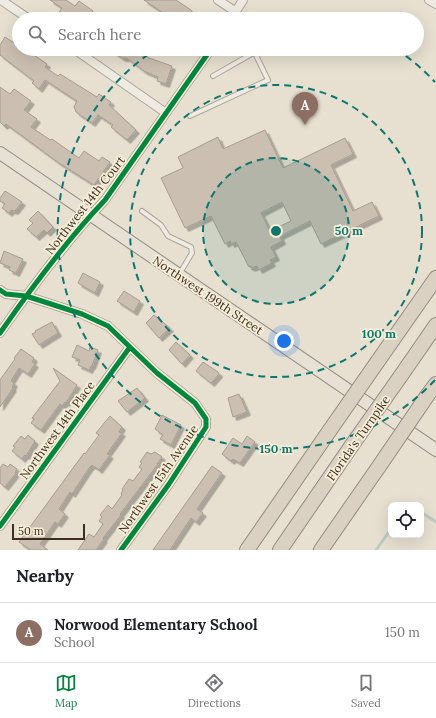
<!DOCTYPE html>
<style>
:root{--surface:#fff;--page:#f6f6f6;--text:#202124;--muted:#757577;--line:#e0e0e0;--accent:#0b8043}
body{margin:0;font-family:Lora,serif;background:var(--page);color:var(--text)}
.controls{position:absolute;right:12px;bottom:12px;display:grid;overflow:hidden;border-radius:8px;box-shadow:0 4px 16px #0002}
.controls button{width:36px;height:36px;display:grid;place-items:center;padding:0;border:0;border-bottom:1px solid var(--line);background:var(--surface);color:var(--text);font:20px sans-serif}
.scale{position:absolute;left:12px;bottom:10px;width:73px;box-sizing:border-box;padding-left:4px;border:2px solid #3d2e20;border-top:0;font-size:11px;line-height:14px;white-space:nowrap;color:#3d2e20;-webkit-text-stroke:3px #f7eed8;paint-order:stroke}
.you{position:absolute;left:284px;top:341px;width:14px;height:14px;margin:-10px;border:3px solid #fff;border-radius:50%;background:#1a73e8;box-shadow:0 0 0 6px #1a73e833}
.badge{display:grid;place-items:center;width:26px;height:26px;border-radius:50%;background:var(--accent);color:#fff;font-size:13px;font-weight:700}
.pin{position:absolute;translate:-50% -33px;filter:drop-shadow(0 1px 2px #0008)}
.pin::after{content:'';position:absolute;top:21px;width:14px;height:12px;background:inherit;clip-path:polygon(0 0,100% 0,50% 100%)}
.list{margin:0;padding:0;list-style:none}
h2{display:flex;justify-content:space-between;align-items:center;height:52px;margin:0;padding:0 16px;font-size:17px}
h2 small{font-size:13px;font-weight:400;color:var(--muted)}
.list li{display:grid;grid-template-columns:26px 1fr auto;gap:12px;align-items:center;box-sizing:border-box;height:60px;padding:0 16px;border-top:1px solid var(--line)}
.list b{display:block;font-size:15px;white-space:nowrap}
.list p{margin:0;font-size:13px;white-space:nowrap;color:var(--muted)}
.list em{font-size:13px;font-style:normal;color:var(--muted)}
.icon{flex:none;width:22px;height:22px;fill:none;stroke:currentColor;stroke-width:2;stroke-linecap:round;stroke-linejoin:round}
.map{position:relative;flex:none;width:436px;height:550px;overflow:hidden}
.search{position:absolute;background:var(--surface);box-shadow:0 4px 16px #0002;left:12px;right:12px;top:12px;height:44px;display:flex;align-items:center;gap:10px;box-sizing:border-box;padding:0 14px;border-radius:22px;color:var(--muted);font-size:15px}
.sheet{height:112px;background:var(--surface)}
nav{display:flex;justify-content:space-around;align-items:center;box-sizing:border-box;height:56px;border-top:1px solid var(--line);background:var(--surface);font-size:11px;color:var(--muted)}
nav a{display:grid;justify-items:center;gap:2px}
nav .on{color:var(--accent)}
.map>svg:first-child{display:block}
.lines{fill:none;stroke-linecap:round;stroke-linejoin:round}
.stream{stroke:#bcccc2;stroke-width:3}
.building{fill:#cbbfb2;stroke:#a89c90;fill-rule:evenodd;filter:url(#shadow)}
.service-casing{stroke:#ada599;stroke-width:6}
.minor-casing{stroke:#ada599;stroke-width:10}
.primary-casing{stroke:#928b80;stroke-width:14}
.motorway-casing{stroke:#928b80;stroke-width:16}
.service{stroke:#efebe3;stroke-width:4}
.minor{stroke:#efebe3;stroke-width:8}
.primary{stroke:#e6e1d4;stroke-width:12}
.motorway{stroke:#dad1c2;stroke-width:14}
.motorway-bridge-casing{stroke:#928b80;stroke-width:16;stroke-linecap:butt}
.motorway-bridge{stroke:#dad1c2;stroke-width:14}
.cycleway-casing{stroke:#f7eed8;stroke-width:8}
.cycleway{stroke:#00873e;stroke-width:5}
.ring{fill:none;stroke:#0f766e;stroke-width:2;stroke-dasharray:7 5}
.labels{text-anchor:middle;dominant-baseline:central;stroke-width:3.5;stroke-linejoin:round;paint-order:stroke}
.street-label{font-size:12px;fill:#3d2e20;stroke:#f7eed8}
.centre{fill:#0f766e;stroke:#f7eed8;stroke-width:2}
.ring-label{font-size:12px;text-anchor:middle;font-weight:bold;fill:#0f766e;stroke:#f7eed8;stroke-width:3.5;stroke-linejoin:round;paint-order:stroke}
</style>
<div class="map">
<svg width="436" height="550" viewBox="0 0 436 550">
<defs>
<filter id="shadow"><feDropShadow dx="3.5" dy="3.5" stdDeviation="0" flood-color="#0004"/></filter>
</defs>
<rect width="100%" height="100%" fill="#e7e0d1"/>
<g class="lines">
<path class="stream" d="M408 505H410
M421 512 436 522
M376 550 391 529"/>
</g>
<path class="building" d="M50 0H66L75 6 79 1 93 11 91 14 99 19H65L58 14 62 8Z
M144 0H176L191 10 197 19H172Z
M5 37 19 46V49H25L47 64 45 67 58 76 60 74 97 97 99 94 111 102 109 105 136 130 127 140 111 127 113 125 98 115 92 123 76 112 74 107 77 101 45 80 39 89 32 83 34 81 0 55V45Z
M109 49H136L149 58 172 66 166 84 157 81 158 77 144 71 127 58H122Z
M0 87 10 94 14 89 31 101 24 110 37 119 31 127 49 139 51 140 52 139 79 158 84 151 99 161 102 157 110 162 94 185 59 163 6 124 4 126 0 122Z
M265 130 283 168 345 138 353 154 331 165 353 211 372 202 379 216 321 244 310 221 280 236 282 241 271 247 276 257 270 260 272 263 259 270 257 266 251 268V266L249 267 236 242 231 244 230 241 225 244 211 216 185 228 161 178 183 168 178 157 218 137 223 149ZM282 202 291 221 270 231 261 213Z
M5 191 22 202 15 211 11 210 9 213 2 208 5 204 0 201V198Z
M38 211 53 227 47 233 44 230 36 237 27 229 33 223 29 220Z
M4 251 23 259 16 273 9 270 10 267 0 263Z
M83 273 100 282 95 293 78 283Z
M124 291 140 301 134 312 117 301Z
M154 315 170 328 159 338 146 323Z
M52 322 58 333 39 345 32 334 36 332 35 331Z
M176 342 190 355 182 364 169 350Z
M77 345 89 351 90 347 98 350 92 366H91L89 370 78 365 80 360 72 357Z
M21 349 34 358 32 362 35 364 28 374 19 368 11 381 14 383 12 387 13 388 0 407V380L15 359 14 358Z
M203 362 218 372 219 374 211 383 196 371Z
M53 368 77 385 66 403 65 402 62 406 60 404 41 430 31 423 34 419 32 418 60 381Z
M137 388 145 398 127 412 118 401Z
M239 394 247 412 233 417 228 398Z
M162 415 181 425 171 445 160 439 163 435 155 429Z
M110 416 122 427 119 432 122 433 107 454 110 455 99 470 92 465 89 468 72 494 70 492 59 509 65 514 58 524 55 522 40 544 48 550H31L19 542 84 453 85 454 99 435 96 433Z
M28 435 35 441 26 456 25 455 22 459 12 451 15 447 13 446 21 436 25 439Z
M247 436 255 442 240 463 233 459 231 461 222 454 233 438 242 444Z
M147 452 151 454 155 452 162 457 157 464H158L120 514 121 515 103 538 104 539 96 550H78L89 534 94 537 103 524 99 521 102 517 100 515 108 505 112 509 122 495 121 494 123 490 122 489 129 479 133 481 142 469 139 467 142 463 140 462Z
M3 464 8 467 10 464 17 469 15 473H16L5 487 0 483V468Z
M212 466 222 473 197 509 203 513 196 522 191 518 170 550H153Z"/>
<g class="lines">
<defs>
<path id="service" d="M213 76 255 52
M190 116 268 80 253 49
M142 211 161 225 168 236 191 247 192 253 180 273"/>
<path id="minor" d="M1 0 29 19
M218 0 236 12
M429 0 436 4
M231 19 243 0
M74 49 166 113
M0 290 6 294 26 296 82 314 108 326 157 373 195 403 206 419V427L169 484 121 550
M0 333C32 287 66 241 105 200L211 49
M0 526 130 347"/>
<path id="primary" d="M0 153 436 450"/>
<path id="motorway" d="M378 361 436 278
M400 377 436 325
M427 396 436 384
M247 550 330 430
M280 550 352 445
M321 550 380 465"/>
</defs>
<use href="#service" class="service-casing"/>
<use href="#minor" class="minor-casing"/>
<use href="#primary" class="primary-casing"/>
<use href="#motorway" class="motorway-casing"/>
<use href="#service" class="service"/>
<use href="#minor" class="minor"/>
<use href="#primary" class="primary"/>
<use href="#motorway" class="motorway"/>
<defs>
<path id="motorway-bridge" d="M330 430 378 361
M352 445 400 377
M380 465 427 396"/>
</defs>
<use href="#motorway-bridge" class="motorway-bridge-casing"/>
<use href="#motorway-bridge" class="motorway-bridge"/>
<defs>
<path id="cycleway" d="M0 290 6 294 26 296 82 314 108 326 157 373 195 403 206 419V427L169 484 121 550
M0 333C32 287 66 241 105 200L211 49
M0 526 130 347"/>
</defs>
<use href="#cycleway" class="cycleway-casing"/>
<use href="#cycleway" class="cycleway"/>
</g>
<circle cx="276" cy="231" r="73" fill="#0f766e" fill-opacity=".12"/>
<g class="ring">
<circle cx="276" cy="231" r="73"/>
<circle cx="276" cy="231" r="146"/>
<path d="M435 380A218 218 0 1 1 156 49M227 19A218 218 0 0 1 325 19M396 49A218 218 0 0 1 435 82"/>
</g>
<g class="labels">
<g class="street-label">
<text transform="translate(85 205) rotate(-52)">Northwest 14th Court</text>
<text transform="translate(208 295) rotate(34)">Northwest 199th Street</text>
<text transform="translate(57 430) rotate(-54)">Northwest 14th Place</text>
<text transform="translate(358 438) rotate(-55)">Florida's Turnpike</text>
<text transform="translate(158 479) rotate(-55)">Northwest 15th Avenue</text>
</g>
</g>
<circle cx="276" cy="231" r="6" class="centre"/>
<g class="ring-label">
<text x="349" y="235">50 m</text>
<text x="379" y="338">100 m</text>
<text x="276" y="453">150 m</text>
</g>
</svg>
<div class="controls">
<button><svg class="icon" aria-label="locate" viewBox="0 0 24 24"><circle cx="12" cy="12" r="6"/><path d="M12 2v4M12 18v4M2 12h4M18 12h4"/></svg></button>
</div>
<div class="scale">50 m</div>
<div class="you"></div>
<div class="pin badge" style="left:305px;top:125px;background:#8d6e63">A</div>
<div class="search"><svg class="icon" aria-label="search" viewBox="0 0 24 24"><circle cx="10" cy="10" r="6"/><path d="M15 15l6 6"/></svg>Search here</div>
</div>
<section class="sheet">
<h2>Nearby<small></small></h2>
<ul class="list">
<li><span class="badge" style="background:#8d6e63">A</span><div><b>Norwood Elementary School</b><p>School</p></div><em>150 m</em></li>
</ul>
</section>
<nav>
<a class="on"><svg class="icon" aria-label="map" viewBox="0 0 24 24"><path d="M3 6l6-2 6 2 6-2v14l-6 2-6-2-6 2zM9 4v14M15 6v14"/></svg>Map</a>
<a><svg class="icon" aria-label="directions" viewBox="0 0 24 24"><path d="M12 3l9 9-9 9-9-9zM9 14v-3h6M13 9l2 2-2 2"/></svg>Directions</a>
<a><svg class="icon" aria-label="saved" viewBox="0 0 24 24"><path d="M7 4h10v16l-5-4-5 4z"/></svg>Saved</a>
</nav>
